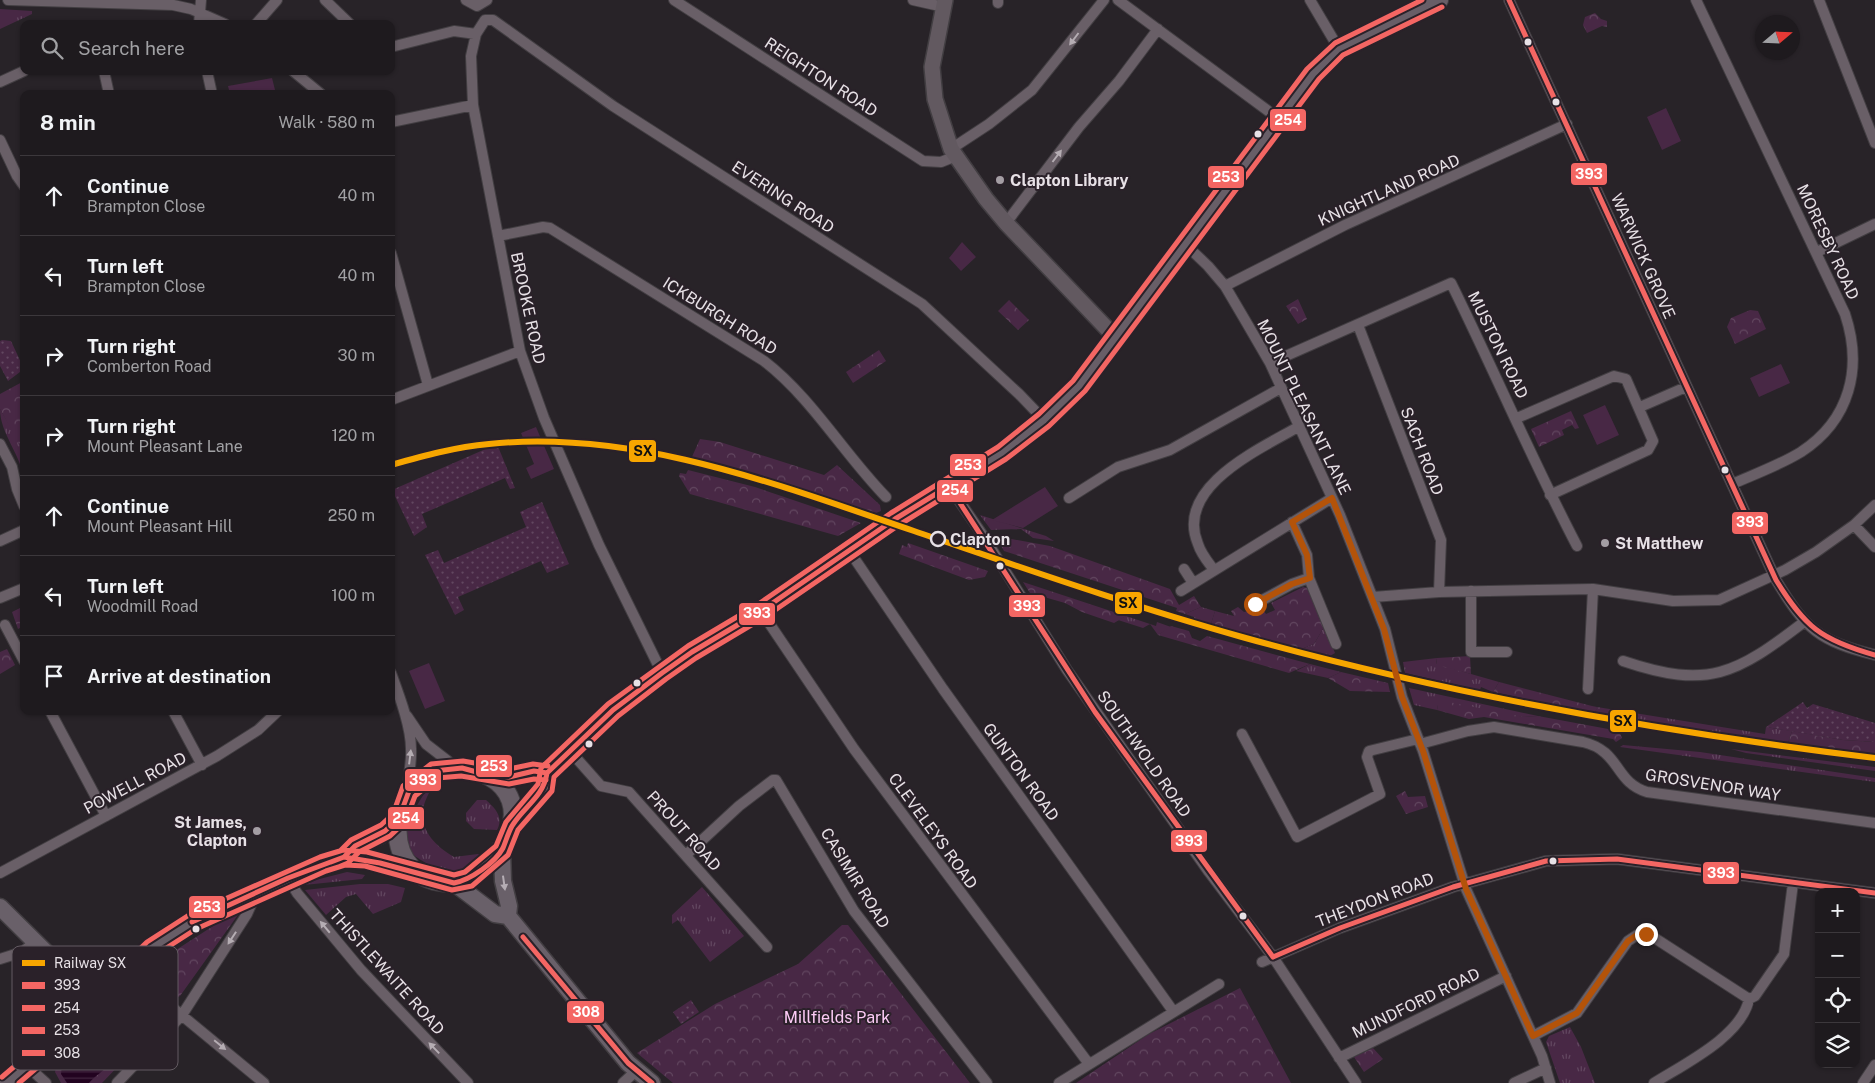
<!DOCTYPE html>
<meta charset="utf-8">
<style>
:root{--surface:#1e1a1e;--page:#2b272b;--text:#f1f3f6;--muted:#a1a1a4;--line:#3c383c}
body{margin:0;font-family:"Public Sans",sans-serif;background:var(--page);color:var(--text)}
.controls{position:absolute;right:15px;bottom:15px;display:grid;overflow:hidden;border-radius:10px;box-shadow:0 1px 4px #0004}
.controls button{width:45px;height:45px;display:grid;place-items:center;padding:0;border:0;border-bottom:1px solid var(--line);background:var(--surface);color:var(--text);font:25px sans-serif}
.compass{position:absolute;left:1755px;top:15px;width:45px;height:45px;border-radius:50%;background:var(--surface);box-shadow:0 1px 4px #0004;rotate:71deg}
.stop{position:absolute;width:15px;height:15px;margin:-11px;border:4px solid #b45309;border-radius:50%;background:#fff}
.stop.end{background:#b45309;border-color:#fff;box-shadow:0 1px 5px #0008}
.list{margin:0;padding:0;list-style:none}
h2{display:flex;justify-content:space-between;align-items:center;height:65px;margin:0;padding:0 20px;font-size:21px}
h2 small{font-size:16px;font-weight:400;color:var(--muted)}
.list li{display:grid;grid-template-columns:32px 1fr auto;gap:15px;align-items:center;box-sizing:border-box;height:80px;padding:0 20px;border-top:1px solid var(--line)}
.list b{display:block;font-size:19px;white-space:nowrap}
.list p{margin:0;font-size:16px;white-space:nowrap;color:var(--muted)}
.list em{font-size:16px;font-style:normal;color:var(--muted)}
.icon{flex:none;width:28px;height:28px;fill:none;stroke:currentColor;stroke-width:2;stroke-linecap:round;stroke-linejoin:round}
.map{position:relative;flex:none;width:1875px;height:1083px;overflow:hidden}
.search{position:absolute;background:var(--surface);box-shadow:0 1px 4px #0004;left:20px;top:20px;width:375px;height:55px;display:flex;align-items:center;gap:12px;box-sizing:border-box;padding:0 18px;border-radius:10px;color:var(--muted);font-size:19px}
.panel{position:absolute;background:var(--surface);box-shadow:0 1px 4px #0004;left:20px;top:90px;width:375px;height:625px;border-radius:10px}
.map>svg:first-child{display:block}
.grass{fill:url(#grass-tufts)}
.forest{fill:url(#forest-crowns)}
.garden{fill:url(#garden-dots)}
.pitch{fill:#482845}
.water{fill:url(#water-rules);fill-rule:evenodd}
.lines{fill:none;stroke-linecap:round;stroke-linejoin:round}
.minor-casing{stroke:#423e42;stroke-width:12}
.secondary-casing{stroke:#423e42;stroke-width:18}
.primary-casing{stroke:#423e42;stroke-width:19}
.trunk-casing{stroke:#423e42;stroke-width:20}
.minor{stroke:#695f67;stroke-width:10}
.secondary{stroke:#625960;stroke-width:15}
.primary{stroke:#696069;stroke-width:16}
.trunk{stroke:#685e67;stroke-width:18}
.bus-1-casing{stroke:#2a2129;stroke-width:9}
.bus-2-casing{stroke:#2a2129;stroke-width:9}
.bus-3-casing{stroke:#2a2129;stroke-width:9}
.bus-4-casing{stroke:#2a2129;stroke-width:9}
.bus-1{stroke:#f46663;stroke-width:5}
.bus-2{stroke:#f46663;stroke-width:5}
.bus-3{stroke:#f46663;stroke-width:5}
.bus-4{stroke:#f46663;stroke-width:5}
.rail-1-casing{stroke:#2a2129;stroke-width:10}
.rail-1{stroke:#f7a600;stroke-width:6}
.oneway{fill:#b5adb3}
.oneway2{fill:#b5adb4}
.route{stroke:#b45309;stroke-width:6}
.bus-dot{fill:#e7e1e6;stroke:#2a2129;stroke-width:2}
.poi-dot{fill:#a49ea4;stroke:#2a2129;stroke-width:2}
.stop-dot{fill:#2a2129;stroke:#e7e1e6;stroke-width:2.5}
.labels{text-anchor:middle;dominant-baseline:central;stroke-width:4;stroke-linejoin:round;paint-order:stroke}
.street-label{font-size:16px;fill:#e7e1e6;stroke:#2a2129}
.poi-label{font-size:16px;font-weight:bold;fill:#e7e1e6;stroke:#2a2129;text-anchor:start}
.stop-label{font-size:16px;font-weight:bold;fill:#e7e1e6;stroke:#2a2129;text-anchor:start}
.park-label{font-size:16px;fill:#fccbf5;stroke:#2a2129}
.key{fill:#2a2129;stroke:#635b62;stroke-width:1}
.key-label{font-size:14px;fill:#e7e1e6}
.line-badge{stroke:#2a2129;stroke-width:2}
.badge-label{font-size:14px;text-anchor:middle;font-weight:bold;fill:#fff}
.pale-badge-label{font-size:14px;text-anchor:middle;font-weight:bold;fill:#111}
</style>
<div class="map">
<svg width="1875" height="1083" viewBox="0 0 1875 1083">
<defs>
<pattern id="grass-tufts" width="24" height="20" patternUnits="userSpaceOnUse" patternTransform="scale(1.25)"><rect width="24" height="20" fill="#482845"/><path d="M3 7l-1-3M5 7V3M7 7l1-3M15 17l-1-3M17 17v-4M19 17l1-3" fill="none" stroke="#624760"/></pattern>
<pattern id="forest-crowns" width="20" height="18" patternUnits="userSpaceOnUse" patternTransform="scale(1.25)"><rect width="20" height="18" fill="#482845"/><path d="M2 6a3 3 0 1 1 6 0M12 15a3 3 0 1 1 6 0" fill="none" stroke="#624760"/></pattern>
<pattern id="garden-dots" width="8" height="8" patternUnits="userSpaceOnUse" patternTransform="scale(1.25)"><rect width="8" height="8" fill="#482845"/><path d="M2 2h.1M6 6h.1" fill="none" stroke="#624760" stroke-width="1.8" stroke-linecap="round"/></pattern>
<pattern id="water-rules" width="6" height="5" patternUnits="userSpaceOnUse" patternTransform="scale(1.25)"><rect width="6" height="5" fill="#220320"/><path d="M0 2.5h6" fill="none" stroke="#422740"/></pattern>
</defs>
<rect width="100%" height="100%" fill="#282328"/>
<path class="grass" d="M0 9 32 11V14L0 29Z
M0 409 24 450V480C21 454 0 434 0 409Z
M980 515 1046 536 1054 541 1033 538 1021 529 991 530Z
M1201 607 1215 611 1211 624 1194 619V617L1185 614Z
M1126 616 1156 626 1157 622 1171 627 1158 635 1150 624 1143 628 1118 620Z
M1324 627 1335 653 1330 656 1301 649 1314 644Z
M1437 658 1436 664 1499 682 1493 692 1481 687 1480 690 1405 673 1403 662Z
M1310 664 1341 672 1328 678 1296 671Z
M1409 688 1538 716 1524 717 1438 705 1437 710 1414 705Z
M1597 707 1765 734 1766 727 1792 731 1788 743 1595 713Z
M1623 745 1700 752 1875 778V782L1620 747Z
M1731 749 1875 767V771L1746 753Z
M431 782 434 785C412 816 424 839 454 857L478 854 482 856C468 883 430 869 411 853L405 834 413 812Z
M477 800H486C495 808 504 817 497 830L474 829 466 821V813Z
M347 872 365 875 362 879 304 885V883Z
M360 884H388L405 888 401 902 373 914 356 894 346 897 326 915 305 890Z
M702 887 744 936 710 962 678 920 672 924V915Z
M1570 1027 1581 1047 1595 1083H1560L1546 1042 1549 1036Z"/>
<path class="forest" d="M1595 13 1601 19 1607 21V27L1602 26 1587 33 1583 25 1585 17Z
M1298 299 1307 319 1298 324 1286 306Z
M1009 300 1029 320 1018 330 998 311Z
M1750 310 1758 311 1766 329 1735 344 1727 327 1731 318Z
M879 350 886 361 853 383 846 372Z
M24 381V450L23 451 0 409V394Z
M1571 411 1579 428 1575 429 1572 425 1562 430 1564 435 1539 447 1531 429Z
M700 439 720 442 824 475 837 465 880 505 881 511 876 513 764 478 691 459Z
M688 470 755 487 861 523 838 536 690 494 679 476 680 473 686 474Z
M995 536 1050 546 1170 589 1179 605 1194 596 1201 607 1185 614 1176 611 1177 608 1004 551Z
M908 543 988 571 985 577 969 580 899 554 902 545 907 547Z
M1023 582 1126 616 1114 623 1082 612 1065 603 1030 593Z
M1303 587 1308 588 1324 627 1314 644 1301 649 1211 624 1215 611 1234 616 1231 611 1238 607 1244 612 1262 608 1266 614 1275 610 1271 603Z
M24 606V626L18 629 12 612Z
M1171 626 1189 631 1192 638 1200 641 1207 636 1310 664 1289 673 1158 635Z
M7 649 15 665 0 674V652Z
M1470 656 1471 674 1436 665 1437 658Z
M1341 672 1388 683 1390 692 1350 691 1328 678Z
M1499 682 1592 706 1597 707 1595 713 1493 692Z
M1444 701 1524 717 1538 716 1619 731 1622 738 1616 742 1613 739 1484 717 1469 719 1437 710 1438 705Z
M1792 731 1843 740 1875 742V754L1788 743Z
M1405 791 1408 797 1425 796 1428 807 1406 814 1396 796Z
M238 910 240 912 180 996 178 997 150 975 148 971 165 957Z
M842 925H848L970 1083H673L637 1053 715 1004 798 964Z
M1240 988 1291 1083H1076L1149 1034Z
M133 990 139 991 167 1015 102 1083H61L55 1072 58 1060 125 994Z
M1373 1048 1383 1059 1364 1072 1354 1057Z"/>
<path class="garden" d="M2 340 11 341 24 369 8 381 0 366V341Z
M497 444 515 488 510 489 505 478 422 514 427 527 414 536 392 490Z
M542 502 569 564 547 573 541 561 458 597 464 610 455 615 425 555 438 550 444 563 526 527 520 512Z
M1803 702 1807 708 1813 704 1875 723V742L1843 740 1766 727Z
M691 1000 699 1012 681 1024 673 1012Z"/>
<path class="pitch" d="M272 78 276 94H230L228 86Z
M1666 108 1681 141 1662 150 1647 117Z
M962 242 976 257 961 271 949 258Z
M1781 364 1790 383 1759 397 1750 378Z
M1605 405 1619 435 1597 445 1583 415Z
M536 427 554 469 531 479 526 468 534 464 521 433Z
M1045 487 1058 506 1023 528 992 520Z
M429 663 445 701 425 709 409 671Z"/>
<path class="water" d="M126 1013 134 1016 139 1024 136 1028 125 1034C130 1058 102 1068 89 1083H67L61 1074 62 1064 96 1032 103 1028 115 1027ZM99 1050 100 1055 91 1066 85 1065 84 1059 88 1053Z"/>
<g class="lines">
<defs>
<path id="minor" d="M8 0 173 5 191 9 225 24
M325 0 350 24
M466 0 477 6 487 0
M674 0 923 161 941 162 956 156
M913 0 944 7
M1118 0 1279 119
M1310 0 1339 49
M1509 0 1776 580C1806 630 1819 641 1875 655
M1696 0 1845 314C1863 368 1850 420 1801 452 1780 465 1755 474 1732 484
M1819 0 1875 143
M998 3V0
M199 24 201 0
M256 24 277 0
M391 47 454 31 476 34
M104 71 109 94
M207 71 212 94
M293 71 321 94
M0 82 24 71
M391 122 473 105
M0 140 17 176 24 186
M951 149 989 124 1032 90 1104 0
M1006 223 1079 127 1119 81 1158 29
M498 236 543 227 550 228 764 361C812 398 844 454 886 497
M1186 245 1208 266 1225 286 1245 320 1270 363 1340 515 1385 629 1402 697 1423 751 1466 889 1542 1056 1550 1083
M1817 252 1875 224
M391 253 428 385
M1225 286 1345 225 1567 124
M1358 325 1441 540 1439 592
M1270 363 1451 283C1494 370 1532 460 1577 546
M391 400 520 351
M1640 407 1686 387
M1517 418 1614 376 1626 379 1653 441 1648 450 1550 495
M0 444 12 467 17 489 24 506
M949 486 984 537 1067 670 1209 872 1273 957 1356 1083
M1069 498 1118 467 1170 450 1281 388
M1292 522 1307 555 1309 578 1336 644
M1854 525 1875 547
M0 541 24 530
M848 549 943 689 1173 1011
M1184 569 1193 583
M1214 570C1208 562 1201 554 1198 544 1174 487 1260 449 1298 427
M1181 591 1332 498
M1471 591V652H1507
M1373 597 1439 592 1593 589 1673 601 1719 600 1785 570 1816 552 1854 525 1875 505
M0 598 24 588
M1255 604 1292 584 1309 578
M761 611 854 749 1089 1064
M5 625 24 661
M1623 661C1709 690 1736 674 1804 622
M391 673C399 695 411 726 411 749 412 764 407 776 409 791
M662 673 599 545 544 418 520 351 473 105 471 56 476 34 485 20H493L613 106 922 304 1019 394 1044 420
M1588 689 1593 589
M50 711 106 816
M173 711 202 765
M407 716 426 744 457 768
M1242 734 1297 837 1380 794 1367 757 1369 751 1418 739
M1420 744 1468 731 1494 727 1583 742C1621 751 1614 782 1647 792L1875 823
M570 751 601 786 629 792 767 947
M686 855 739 806 773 780H776L854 911 987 1083
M0 873 217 756 258 730 278 711
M288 878 297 893 361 970 468 1083
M0 959 22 952 34 943
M1262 962 1340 928 1453 887 1546 861 1617 859 1875 893
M128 971 264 1083
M1533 1036 1577 1013 1628 941 1637 935H1650L1749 999 1755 996 1784 954 1793 883
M1339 1058 1506 976
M27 1066 46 1083
M117 1083 182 1015 247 914 251 905 250 895
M623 1083 636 1071
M1059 1083 1219 984
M1514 1083 1546 1068
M1654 1083C1684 1064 1742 1036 1749 999
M1863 1083 1875 1065"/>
<path id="secondary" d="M945 0 932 67 935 99 951 149 986 199 1006 223 1115 337"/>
<path id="primary" d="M502 850 503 881 509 906 508 916 628 1063 652 1083
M454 883 495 914 508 916
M0 907 96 1002"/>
<path id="trunk" d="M448 768C517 767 534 823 484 867 476 875 466 882 455 883 377 886 382 779 448 768Z
M487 775 509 777 534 771 547 773
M512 826 545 787 547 773 613 710 662 673 692 652 761 611 895 519 1002 453 1044 420 1079 386 1313 74 1339 49 1439 0
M344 857 355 846 380 835 399 818
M63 1035C65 1018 80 1006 96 1002
M7 1083 63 1035C80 1031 90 1018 96 1002L152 948 169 936 192 922 288 878 344 857 366 859 414 872"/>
</defs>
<use href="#minor" class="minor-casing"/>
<use href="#secondary" class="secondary-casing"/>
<use href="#primary" class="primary-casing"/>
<use href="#trunk" class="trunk-casing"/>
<use href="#minor" class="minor"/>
<use href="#secondary" class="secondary"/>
<use href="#primary" class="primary"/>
<use href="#trunk" class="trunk"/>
<defs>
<path id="bus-1" d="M1509 0 1776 580C1805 627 1821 640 1875 655
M949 486 1095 712 1273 957
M331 862 344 857 355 846 385 831 399 818 409 791 434 771 462 768 484 774 509 777 534 771 547 773
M192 922 288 878 344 857 380 863 454 883C470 880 495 863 503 848 506 841 508 833 512 826 524 806 543 798 547 773L613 710 662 673 692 652 761 611 895 519 949 486
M1273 957 1340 928 1453 887 1546 861 1617 859 1875 893"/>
<path id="bus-2" d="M336 868 348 863 359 852 390 836 405 822 415 796 437 778 461 776 509 784 534 779 546 780
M19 1083 67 1042 84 1032 94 1023 102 1006 157 954 196 929 326 871 345 865 365 866 452 890 472 886 508 855 518 830 552 791 554 777 618 716 666 679 696 658 765 617 899 525 1006 459 1049 426 1085 391 1319 79 1343 55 1442 7"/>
<path id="bus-3" d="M330 854 340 851 351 840 381 825 393 814 403 786 431 764 463 761 509 769 533 764 548 766
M2 1077 58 1029 75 1021 90 997 147 942 189 915 320 857 343 850 367 852 454 875 465 872 496 846 506 822 538 784 541 768 608 704 688 646 757 605 891 513 998 447 1039 414 1073 381 1307 69 1335 43 1422 0"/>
<path id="bus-4" d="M523 937 628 1063 652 1083"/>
</defs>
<use href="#bus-1" class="bus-1-casing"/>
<use href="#bus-2" class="bus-2-casing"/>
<use href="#bus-3" class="bus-3-casing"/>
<use href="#bus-4" class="bus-4-casing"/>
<use href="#bus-1" class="bus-1"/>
<use href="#bus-2" class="bus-2"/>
<use href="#bus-3" class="bus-3"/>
<use href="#bus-4" class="bus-4"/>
<defs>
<path id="rail-1" d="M391 465C423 456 455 447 489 444 635 429 778 485 914 531 1023 568 1131 606 1242 637 1450 695 1661 732 1875 758"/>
</defs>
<use href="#rail-1" class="rail-1-casing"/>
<use href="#rail-1" class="rail-1"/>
</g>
<defs><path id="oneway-solid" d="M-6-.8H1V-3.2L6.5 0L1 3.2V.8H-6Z" transform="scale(1.25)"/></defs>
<g class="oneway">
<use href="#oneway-solid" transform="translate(1074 39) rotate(127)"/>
<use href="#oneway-solid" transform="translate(1057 156) rotate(-53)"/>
<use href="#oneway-solid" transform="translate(410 757) rotate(-83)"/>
<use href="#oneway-solid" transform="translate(325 927) rotate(-130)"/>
<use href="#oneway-solid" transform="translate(232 938) rotate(123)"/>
<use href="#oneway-solid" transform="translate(220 1045) rotate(39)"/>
<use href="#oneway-solid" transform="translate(434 1048) rotate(-134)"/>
</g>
<use class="oneway2" href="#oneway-solid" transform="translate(504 883) rotate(82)"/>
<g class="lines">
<path class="route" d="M1255 604 1292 584 1310 578 1307 555 1292 522 1332 498 1384 629 1402 697 1423 751 1466 889 1533 1036 1577 1013 1628 941 1637 935 1646 934"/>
</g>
<g class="bus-dot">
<circle cx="1528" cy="42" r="4.5"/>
<circle cx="1556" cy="102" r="4.5"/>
<circle cx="1258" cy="134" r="4.5"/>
<circle cx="1725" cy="470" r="4.5"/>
<circle cx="1000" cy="566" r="4.5"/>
<circle cx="637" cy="683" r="4.5"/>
<circle cx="589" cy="744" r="4.5"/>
<circle cx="1553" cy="861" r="4.5"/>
<circle cx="1243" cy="916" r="4.5"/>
<circle cx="196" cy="929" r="4.5"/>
</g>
<g class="poi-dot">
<circle cx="1000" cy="180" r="5"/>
<circle cx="1605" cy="543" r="5"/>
<circle cx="257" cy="831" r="5"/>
</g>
<circle class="stop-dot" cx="938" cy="539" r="7"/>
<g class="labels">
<g class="street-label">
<text transform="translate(821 77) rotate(33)">REIGHTON ROAD</text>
<text transform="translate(1389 190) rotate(-24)">KNIGHTLAND ROAD</text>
<text transform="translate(783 197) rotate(33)">EVERING ROAD</text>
<text transform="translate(1828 242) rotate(65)">MORESBY ROAD</text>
<text transform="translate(1643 256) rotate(66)">WARWICK GROVE</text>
<text transform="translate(528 308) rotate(78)">BROOKE ROAD</text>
<text transform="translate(720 316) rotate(32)">ICKBURGH ROAD</text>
<text transform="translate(1498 345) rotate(64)">MUSTON ROAD</text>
<text transform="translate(1304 407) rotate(64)">MOUNT PLEASANT LANE</text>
<text transform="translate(1422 451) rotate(69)">SACH ROAD</text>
<text transform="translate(1144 754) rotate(55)">SOUTHWOLD ROAD</text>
<text transform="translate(1021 772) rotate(54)">GUNTON ROAD</text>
<text transform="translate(135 783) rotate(-28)">POWELL ROAD</text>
<text transform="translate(1713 785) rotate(9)">GROSVENOR WAY</text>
<text transform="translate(684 831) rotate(48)">PROUT ROAD</text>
<text transform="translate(933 831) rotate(54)">CLEVELEYS ROAD</text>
<text transform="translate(855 878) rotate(58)">CASIMIR ROAD</text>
<text transform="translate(1375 900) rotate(-21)">THEYDON ROAD</text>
<text transform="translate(387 972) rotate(48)">THISTLEWAITE ROAD</text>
<text transform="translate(1416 1003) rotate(-26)">MUNDFORD ROAD</text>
</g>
<g class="poi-label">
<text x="1010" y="180">Clapton Library</text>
<text x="1615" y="543">St Matthew</text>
<text x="247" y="822" text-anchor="end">St James,<tspan x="247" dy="18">Clapton</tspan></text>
</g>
<g class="stop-label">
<text x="950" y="539">Clapton</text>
</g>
<g class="park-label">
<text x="837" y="1017">Millfields Park</text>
</g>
</g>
<rect x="12" y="946" width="166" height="124" rx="8" class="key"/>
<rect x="22" y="960" width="23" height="6" fill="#f7a600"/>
<rect x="22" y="982" width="23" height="7" fill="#f46663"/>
<rect x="22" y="1005" width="23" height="6" fill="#f46663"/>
<rect x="22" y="1027" width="23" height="7" fill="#f46663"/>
<rect x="22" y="1050" width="23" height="6" fill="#f46663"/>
<g class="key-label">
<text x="54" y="968">Railway SX</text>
<text x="54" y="990">393</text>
<text x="54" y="1013">254</text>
<text x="54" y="1035">253</text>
<text x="54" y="1058">308</text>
</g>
<g class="line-badge">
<rect x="1269" y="108" width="38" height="24" rx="5" fill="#f46663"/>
<rect x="1570" y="162" width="38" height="24" rx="5" fill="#f46663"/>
<rect x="1207" y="165" width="38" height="24" rx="5" fill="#f46663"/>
<rect x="628" y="439" width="29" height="24" rx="5" fill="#f7a600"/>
<rect x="949" y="453" width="38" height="24" rx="5" fill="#f46663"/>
<rect x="936" y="479" width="38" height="24" rx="5" fill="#f46663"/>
<rect x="1731" y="511" width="38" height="24" rx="5" fill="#f46663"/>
<rect x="1114" y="591" width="29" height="24" rx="5" fill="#f7a600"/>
<rect x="1008" y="594" width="38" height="24" rx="5" fill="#f46663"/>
<rect x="738" y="602" width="38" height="24" rx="5" fill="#f46663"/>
<rect x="1609" y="709" width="28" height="24" rx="5" fill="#f7a600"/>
<rect x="475" y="754" width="38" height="24" rx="5" fill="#f46663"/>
<rect x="404" y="768" width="38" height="24" rx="5" fill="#f46663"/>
<rect x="387" y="806" width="38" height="24" rx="5" fill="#f46663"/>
<rect x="1170" y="829" width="38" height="24" rx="5" fill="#f46663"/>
<rect x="1702" y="861" width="38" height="24" rx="5" fill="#f46663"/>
<rect x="188" y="895" width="38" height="24" rx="5" fill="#f46663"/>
<rect x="566" y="1000" width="39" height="24" rx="5" fill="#f46663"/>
</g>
<g class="badge-label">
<text x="1288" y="125">254</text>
<text x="1589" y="179">393</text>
<text x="1226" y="182">253</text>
<text x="968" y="470">253</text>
<text x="955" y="495">254</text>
<text x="1750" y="527">393</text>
<text x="1027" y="611">393</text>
<text x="757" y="618">393</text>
<text x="494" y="771">253</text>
<text x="423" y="785">393</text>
<text x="406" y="823">254</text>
<text x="1189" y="846">393</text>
<text x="1721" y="878">393</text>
<text x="207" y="912">253</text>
<text x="586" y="1017">308</text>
</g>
<g class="pale-badge-label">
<text x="643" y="456">SX</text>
<text x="1128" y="608">SX</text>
<text x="1623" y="726">SX</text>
</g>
</svg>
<div class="controls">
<button>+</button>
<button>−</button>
<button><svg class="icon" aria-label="locate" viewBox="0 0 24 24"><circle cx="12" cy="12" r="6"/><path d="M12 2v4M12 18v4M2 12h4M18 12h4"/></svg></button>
<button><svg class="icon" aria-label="layers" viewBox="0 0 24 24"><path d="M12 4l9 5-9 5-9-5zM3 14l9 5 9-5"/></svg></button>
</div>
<svg class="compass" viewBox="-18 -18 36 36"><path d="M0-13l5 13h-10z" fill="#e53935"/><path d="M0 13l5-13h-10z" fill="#a1a1a4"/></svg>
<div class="stop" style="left:1255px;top:604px"></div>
<div class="stop end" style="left:1646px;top:934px"></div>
<div class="search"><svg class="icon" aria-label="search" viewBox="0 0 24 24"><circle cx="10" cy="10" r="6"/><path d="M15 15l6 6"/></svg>Search here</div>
<section class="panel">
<h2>8 min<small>Walk · 580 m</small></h2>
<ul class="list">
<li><svg class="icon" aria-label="ahead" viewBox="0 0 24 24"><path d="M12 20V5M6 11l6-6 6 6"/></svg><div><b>Continue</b><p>Brampton Close</p></div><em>40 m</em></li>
<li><svg class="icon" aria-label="left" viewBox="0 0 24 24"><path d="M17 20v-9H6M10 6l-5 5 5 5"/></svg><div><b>Turn left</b><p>Brampton Close</p></div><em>40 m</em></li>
<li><svg class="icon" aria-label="right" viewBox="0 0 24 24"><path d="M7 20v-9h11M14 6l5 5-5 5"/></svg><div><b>Turn right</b><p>Comberton Road</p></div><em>30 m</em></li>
<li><svg class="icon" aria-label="right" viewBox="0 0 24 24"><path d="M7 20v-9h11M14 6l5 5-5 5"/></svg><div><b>Turn right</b><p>Mount Pleasant Lane</p></div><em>120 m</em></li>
<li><svg class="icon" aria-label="ahead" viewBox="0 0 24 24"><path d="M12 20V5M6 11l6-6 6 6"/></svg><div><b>Continue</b><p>Mount Pleasant Hill</p></div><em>250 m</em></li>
<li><svg class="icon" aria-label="left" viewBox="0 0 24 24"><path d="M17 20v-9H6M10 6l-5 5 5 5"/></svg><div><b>Turn left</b><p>Woodmill Road</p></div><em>100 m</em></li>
<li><svg class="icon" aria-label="arrive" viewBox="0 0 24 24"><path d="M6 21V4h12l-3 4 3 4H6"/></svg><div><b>Arrive at destination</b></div></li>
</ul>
</section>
</div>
